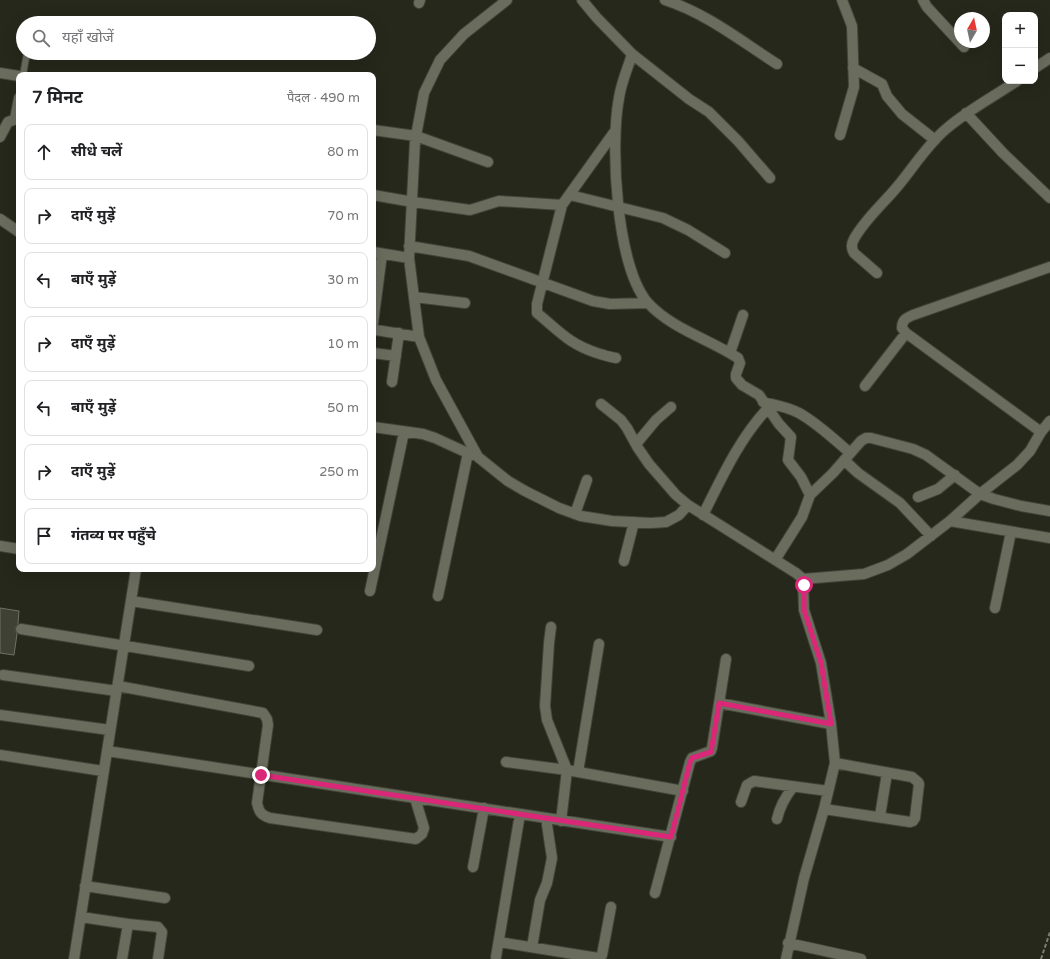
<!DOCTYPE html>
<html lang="hi">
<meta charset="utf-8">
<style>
:root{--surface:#fff;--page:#f6f6f6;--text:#202124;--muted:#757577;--line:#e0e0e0}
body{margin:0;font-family:"Varela Round","Noto Sans Devanagari",sans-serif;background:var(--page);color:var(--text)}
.controls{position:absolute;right:12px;top:12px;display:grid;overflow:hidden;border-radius:8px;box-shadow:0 4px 16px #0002}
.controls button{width:36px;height:36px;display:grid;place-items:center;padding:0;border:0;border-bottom:1px solid var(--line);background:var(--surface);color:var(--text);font:20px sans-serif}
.compass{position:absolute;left:954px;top:12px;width:36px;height:36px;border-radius:50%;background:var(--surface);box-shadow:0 4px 16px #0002;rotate:9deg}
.stop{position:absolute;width:12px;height:12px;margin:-9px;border:3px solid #db2777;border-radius:50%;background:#fff}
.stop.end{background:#db2777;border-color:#fff;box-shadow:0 1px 4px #0008}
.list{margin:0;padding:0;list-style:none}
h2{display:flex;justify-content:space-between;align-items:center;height:52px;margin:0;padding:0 16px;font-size:17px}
h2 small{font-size:13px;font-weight:400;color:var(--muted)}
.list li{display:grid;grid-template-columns:26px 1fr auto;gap:12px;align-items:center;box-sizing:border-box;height:56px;margin:0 8px 8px;padding:0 8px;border:1px solid var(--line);border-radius:8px}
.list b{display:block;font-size:15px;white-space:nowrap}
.list em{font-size:13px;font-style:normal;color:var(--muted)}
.icon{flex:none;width:22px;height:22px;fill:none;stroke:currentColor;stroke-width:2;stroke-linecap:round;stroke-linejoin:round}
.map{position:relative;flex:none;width:1050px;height:959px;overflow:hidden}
.search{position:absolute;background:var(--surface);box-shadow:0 4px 16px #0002;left:16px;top:16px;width:360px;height:44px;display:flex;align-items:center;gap:10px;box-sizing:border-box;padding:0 14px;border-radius:22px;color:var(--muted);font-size:15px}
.panel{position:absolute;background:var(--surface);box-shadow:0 4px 16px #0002;left:16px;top:72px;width:360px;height:500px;border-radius:8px}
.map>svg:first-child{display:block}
.building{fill:#3e4133;stroke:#6e7162}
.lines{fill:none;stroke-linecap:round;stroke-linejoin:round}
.lane-casing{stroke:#424439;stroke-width:8}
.street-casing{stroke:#424439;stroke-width:12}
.path{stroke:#7b7d73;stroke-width:2;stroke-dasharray:4 2;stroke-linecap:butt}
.lane{stroke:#6a6d5e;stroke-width:6}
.street{stroke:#6a6d5e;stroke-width:10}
.route{stroke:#db2777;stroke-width:5}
</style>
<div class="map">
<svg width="1050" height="959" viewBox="0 0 1050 959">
<rect width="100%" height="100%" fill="#26281b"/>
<path class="building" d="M0 608 19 611 18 624 15 628 17 634 14 655 0 653Z"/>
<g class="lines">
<defs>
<path id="lane" d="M23 75 27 53"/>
<path id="street" d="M507 0 464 34 440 60 424 93 415 141 409 258 419 337 436 380 478 457 508 481 525 491 559 508 581 516 612 521 651 523 666 522 679 515 688 505
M582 0 597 18 632 54 689 99 709 112 738 141 770 178
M665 0C706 13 741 41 777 64
M923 0 927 7 964 47
M419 3 420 0
M632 54C628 68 621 83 619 98 610 144 616 267 648 303 672 329 709 339 738 358L740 363 736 374V378L742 385 759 395 779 424 791 437 788 460 801 477 810 495 802 517 775 560
M853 68 882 84 887 96 902 114 935 140
M1035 68 1050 58
M0 73 19 76
M966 113 1003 153 1050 198
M15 119 19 98
M373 130 416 136 488 162
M615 131 562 205 537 304V313C559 331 569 344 597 353 604 355 609 357 616 358
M840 135 854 87 852 26 842 0
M0 137 8 122 19 118
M373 195 413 202 470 210 499 201 562 205
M570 195 663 218 688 230 725 253
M0 219 19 232
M409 246 469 256 593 301 610 304 648 303
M373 252 409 258
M877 273 854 253C851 248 851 244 854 239 865 219 883 204 897 187 913 168 927 145 946 129 968 110 993 97 1017 81
M414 297 465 303
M373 323 382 254
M373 327 376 330 419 337
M373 353 396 356
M730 353 743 315
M392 382 399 333
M865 386 906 333
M763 402C775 405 788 407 799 413 817 423 834 439 850 453
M601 404 621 420 627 428 638 448 649 464 676 495 688 505 796 573 803 579 804 610 821 663 831 724 835 763 824 809 804 878 786 959
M373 427 423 434 435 438 472 455
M1041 432 906 333 902 328C902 320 906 318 913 315L1050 267
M636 444 656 420 671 407
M844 460 858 473 900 503 931 536
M810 495 833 473 861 441 866 438H871L913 449 926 455 980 494 994 499 1021 506 1050 511
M918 497 938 489 955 475
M575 514 587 480
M703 515C722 477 739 439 768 408
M950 521 1050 538
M0 546 19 549
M624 561 634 522
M803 579 864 574 888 565 907 554 950 521 980 494 1017 465 1030 451 1041 432 1050 421
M370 591 404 432
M438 596 468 453
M131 601 317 630
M995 608 1011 532
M551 627 549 643 545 706 547 720 567 770 561 821
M21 629 249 666
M3 675 117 691
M118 686 263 713 267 719 268 725 257 803C259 812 261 815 270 818L416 839 422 834 424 828 415 798
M719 703 831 724
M0 715 110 730
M107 751 671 837
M0 755 103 771
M506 762 567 770 683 791
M578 772 599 644
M741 802 747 785 754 781 828 791
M824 809 910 822 913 821 915 818 919 784 918 782 912 777 835 763
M880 816 887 773
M777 819C780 806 785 797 793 787
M473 867 484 808
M85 886 165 898
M655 893 690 762 692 758 711 751 712 748 726 659
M81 917 128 924 122 959
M128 924 158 927 162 932 158 959
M499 942 598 958 602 955 611 907
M788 943 861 959
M532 947 540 900 547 883 552 858 546 818
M496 957 520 814
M74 959 136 569"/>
</defs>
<use href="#lane" class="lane-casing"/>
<use href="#street" class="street-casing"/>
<path class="path" d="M1041 959 1050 932"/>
<use href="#lane" class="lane"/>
<use href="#street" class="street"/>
</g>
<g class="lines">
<path class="route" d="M261 775 671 837 690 762 692 758 711 752 719 703 831 724 821 663 804 610V585"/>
</g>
</svg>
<div class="controls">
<button>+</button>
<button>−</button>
</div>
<svg class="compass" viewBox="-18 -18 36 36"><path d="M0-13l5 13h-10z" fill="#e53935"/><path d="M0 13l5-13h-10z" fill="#757577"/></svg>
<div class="stop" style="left:804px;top:585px"></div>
<div class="stop end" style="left:261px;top:775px"></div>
<div class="search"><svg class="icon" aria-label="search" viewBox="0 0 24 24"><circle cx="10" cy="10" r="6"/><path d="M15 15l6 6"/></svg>यहाँ खोजें</div>
<section class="panel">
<h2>7 मिनट<small>पैदल · 490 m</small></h2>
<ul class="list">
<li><svg class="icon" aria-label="ahead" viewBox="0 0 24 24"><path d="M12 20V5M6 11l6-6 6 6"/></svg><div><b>सीधे चलें</b></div><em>80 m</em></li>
<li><svg class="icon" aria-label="right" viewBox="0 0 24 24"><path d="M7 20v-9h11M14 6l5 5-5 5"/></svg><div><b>दाएँ मुड़ें</b></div><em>70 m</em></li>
<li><svg class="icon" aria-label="left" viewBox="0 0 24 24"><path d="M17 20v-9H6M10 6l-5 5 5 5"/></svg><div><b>बाएँ मुड़ें</b></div><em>30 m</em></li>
<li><svg class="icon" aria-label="right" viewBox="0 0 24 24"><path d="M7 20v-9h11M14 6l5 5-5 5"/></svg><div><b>दाएँ मुड़ें</b></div><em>10 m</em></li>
<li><svg class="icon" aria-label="left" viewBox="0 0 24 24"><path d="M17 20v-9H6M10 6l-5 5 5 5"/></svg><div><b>बाएँ मुड़ें</b></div><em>50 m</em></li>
<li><svg class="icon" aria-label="right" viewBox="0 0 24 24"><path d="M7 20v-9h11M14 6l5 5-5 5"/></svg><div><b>दाएँ मुड़ें</b></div><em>250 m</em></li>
<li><svg class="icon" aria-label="arrive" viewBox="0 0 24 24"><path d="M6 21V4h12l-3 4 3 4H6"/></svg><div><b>गंतव्य पर पहुँचे</b></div></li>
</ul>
</section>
</div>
